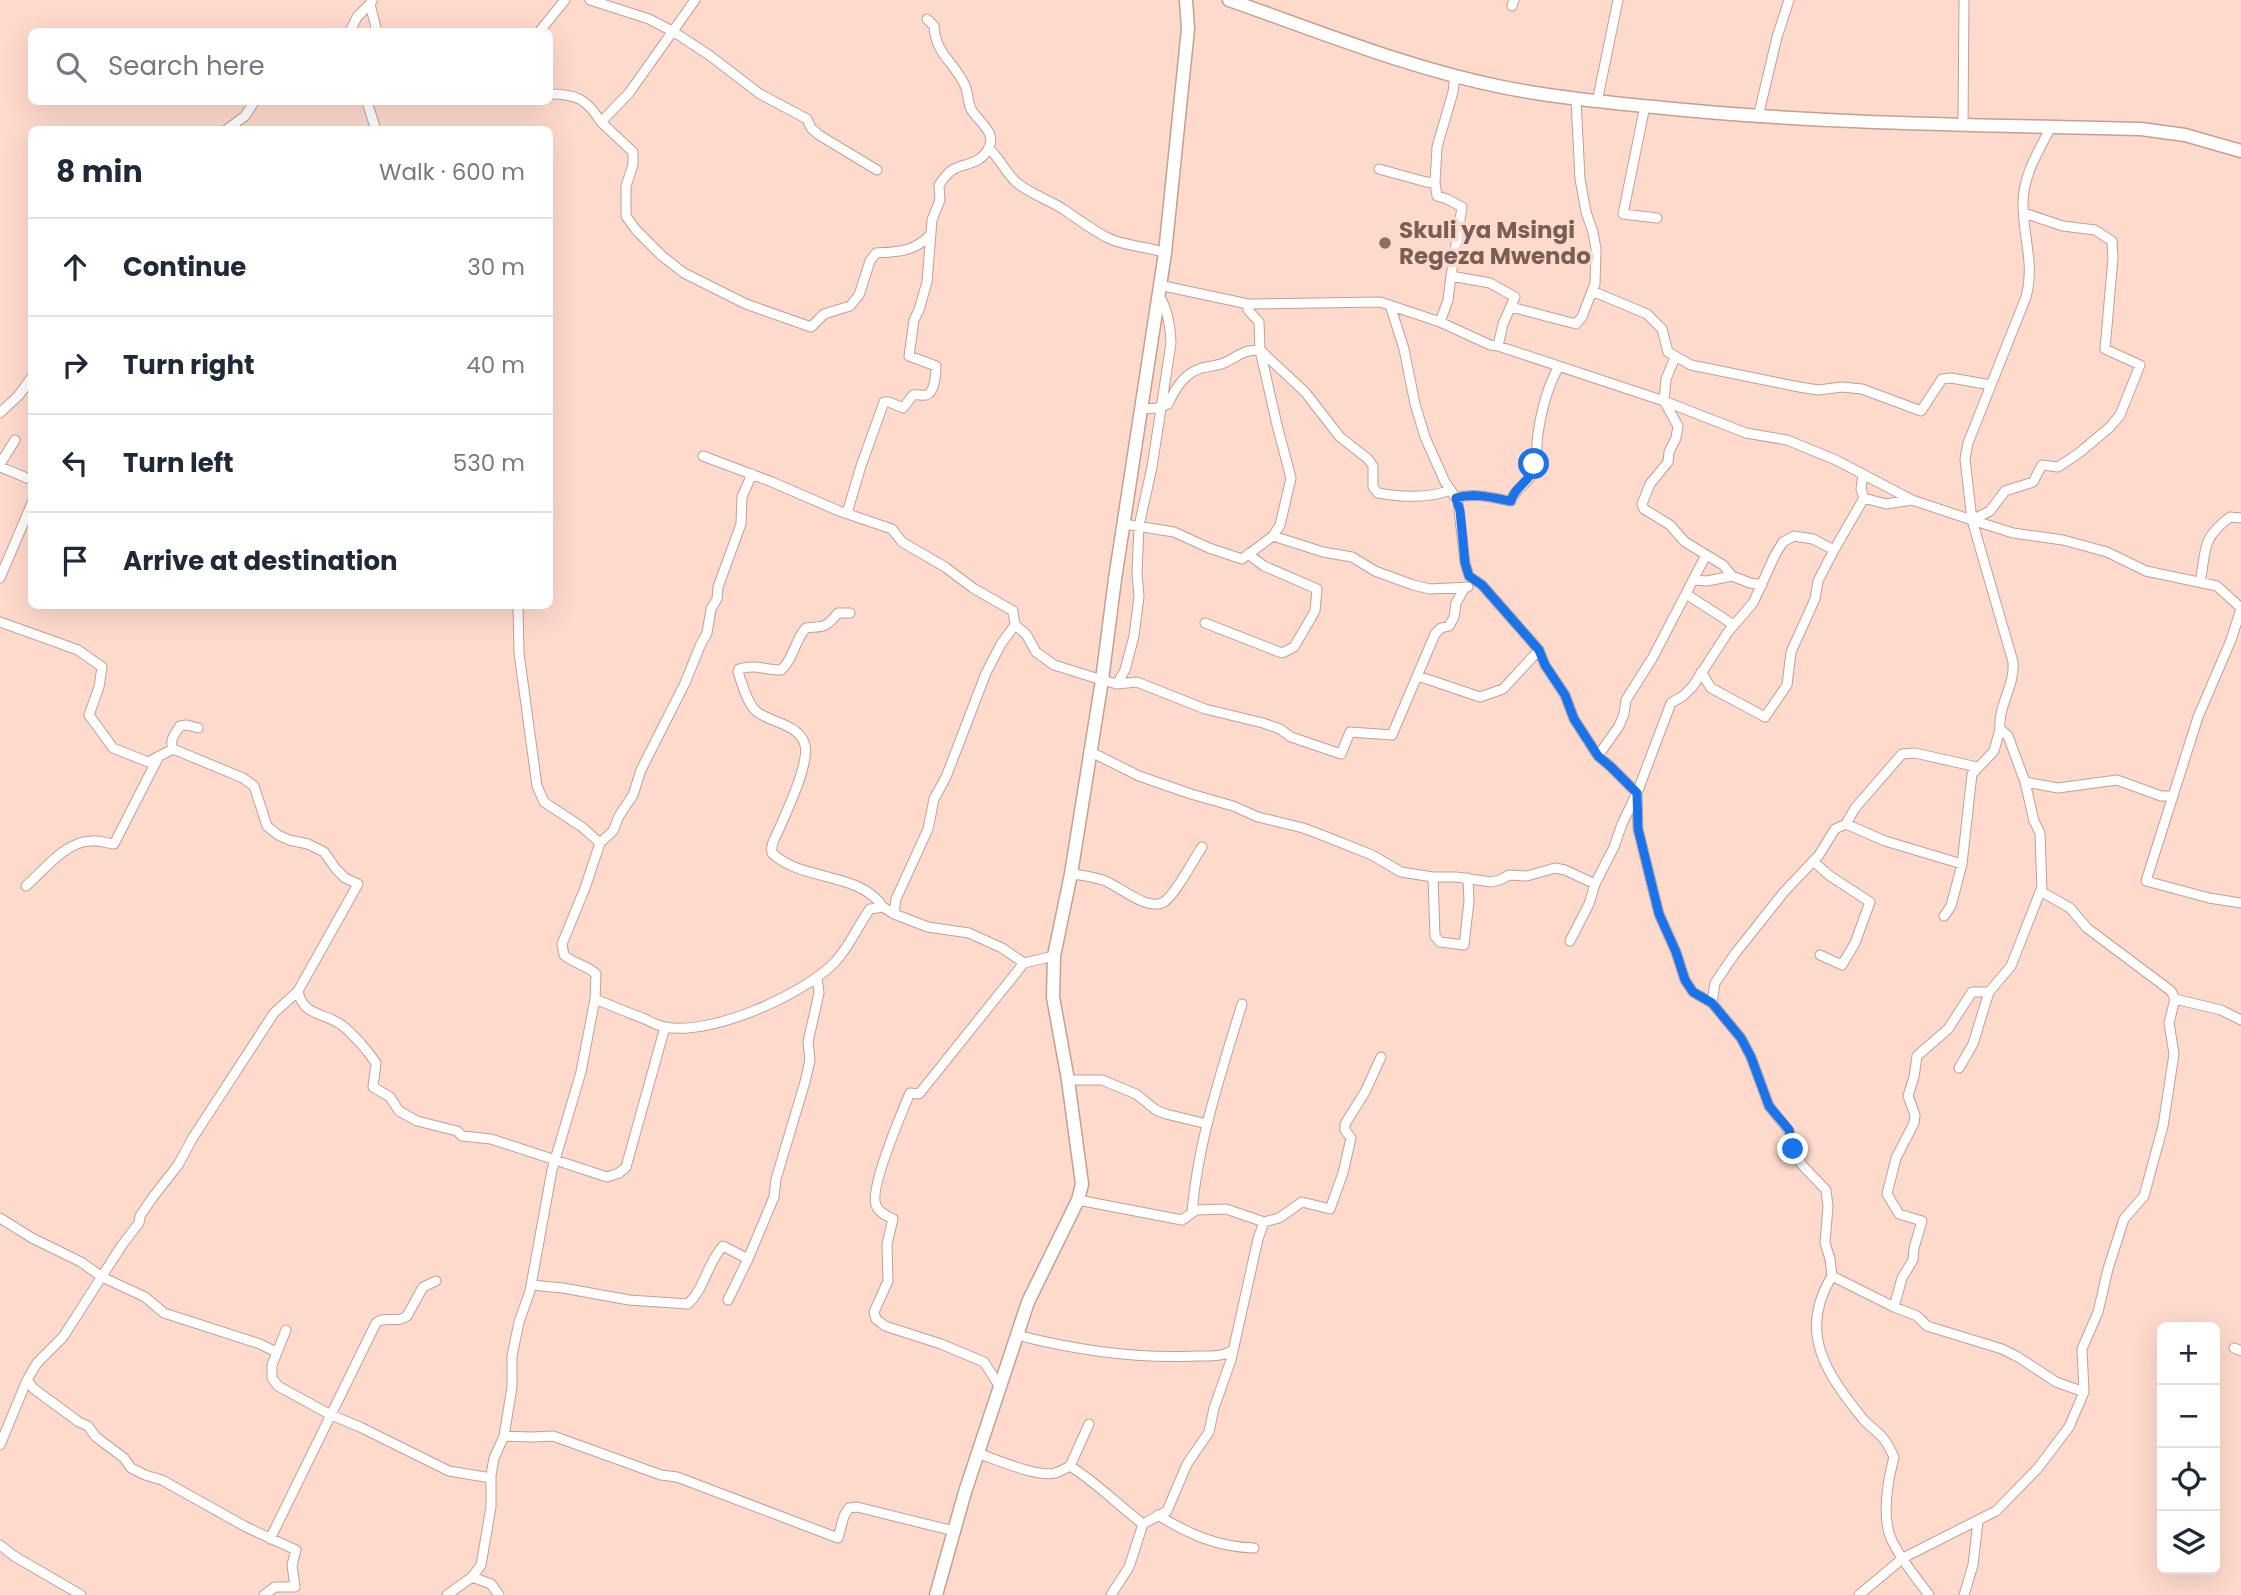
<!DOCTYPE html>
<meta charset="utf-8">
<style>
:root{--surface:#fff;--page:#f2f2f3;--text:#1f2937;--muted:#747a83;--line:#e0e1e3}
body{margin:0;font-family:Poppins,sans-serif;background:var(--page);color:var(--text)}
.controls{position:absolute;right:21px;bottom:21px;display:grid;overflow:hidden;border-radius:10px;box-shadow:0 7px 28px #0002}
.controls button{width:63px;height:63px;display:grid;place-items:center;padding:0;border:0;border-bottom:2px solid var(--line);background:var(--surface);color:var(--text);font:35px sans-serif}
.stop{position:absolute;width:21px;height:21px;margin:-16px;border:5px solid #1a73e8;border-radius:50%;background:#fff}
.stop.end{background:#1a73e8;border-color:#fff;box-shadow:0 2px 7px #0008}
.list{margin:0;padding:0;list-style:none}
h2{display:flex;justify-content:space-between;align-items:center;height:91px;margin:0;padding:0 28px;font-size:30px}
h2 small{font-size:23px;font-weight:400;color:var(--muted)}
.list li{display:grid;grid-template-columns:46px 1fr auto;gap:21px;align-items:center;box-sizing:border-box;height:98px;padding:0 28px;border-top:2px solid var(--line)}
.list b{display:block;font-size:26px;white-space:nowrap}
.list em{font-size:23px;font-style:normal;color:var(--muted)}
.icon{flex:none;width:38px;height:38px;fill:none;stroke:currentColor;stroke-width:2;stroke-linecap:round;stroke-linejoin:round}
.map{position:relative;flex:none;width:2241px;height:1595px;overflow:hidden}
.search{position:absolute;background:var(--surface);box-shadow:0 7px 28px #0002;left:28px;top:28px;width:525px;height:77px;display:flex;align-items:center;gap:18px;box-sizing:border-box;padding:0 24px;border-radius:10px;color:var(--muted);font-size:26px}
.panel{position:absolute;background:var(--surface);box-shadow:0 7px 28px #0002;left:28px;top:126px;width:525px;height:483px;border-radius:10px}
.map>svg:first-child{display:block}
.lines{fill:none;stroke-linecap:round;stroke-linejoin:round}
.street-casing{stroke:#c2a092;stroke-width:11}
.secondary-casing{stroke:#c2a092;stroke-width:15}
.street{stroke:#fff;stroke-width:9}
.secondary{stroke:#fff;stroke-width:12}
.route{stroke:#1a73e8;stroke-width:9}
.education-dot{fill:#8d6e63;stroke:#fedacc;stroke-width:2.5}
.labels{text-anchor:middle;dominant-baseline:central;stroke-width:7;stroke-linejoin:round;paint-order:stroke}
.education-label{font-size:23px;font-weight:bold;fill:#785e54;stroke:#fedacc;text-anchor:start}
</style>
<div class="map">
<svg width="2241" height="1595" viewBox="0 0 2241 1595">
<rect width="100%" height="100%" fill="#fedacc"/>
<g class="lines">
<defs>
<path id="street" d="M590 0 649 19 674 32 709 55 760 94 807 119 811 128 819 135 877 170
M695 0 629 93 601 122 633 152V165L626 186V216L636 230 662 256 684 273 746 304 811 327 824 314 850 306 859 295 870 261 876 253C897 252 915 252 931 234
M372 1 370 4 377 32
M1512 6 1514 0
M350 32 357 17 370 4
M539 32 565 0
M550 94C576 94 587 99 601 122
M1576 99 1580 179 1586 212 1593 232 1596 249 1595 284 1592 291
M367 102 376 130
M1597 102 1618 0
M1645 106 1623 214 1657 218
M1758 117 1777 37 1789 0
M1963 125 1964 0
M226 130 245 116 254 102
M989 149C1000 158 1005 172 1016 182 1030 194 1047 199 1063 209 1078 219 1092 230 1108 238 1127 247 1147 246 1165 253
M1379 169 1426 182 1435 183 1437 147 1453 92 1455 76
M1435 183 1437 196 1447 199 1462 207 1451 276 1490 283 1515 297 1503 324 1498 346
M1159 285 1248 304 1380 302 1440 322 1490 345 1498 346 1664 401 1746 433 1787 440 1836 460 1912 500 1972 520 2013 533 2063 540 2107 552 2146 571 2217 586 2241 608
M1390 305 1404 349 1415 404 1425 437 1445 482 1458 501 1465 563 1469 576 1482 585 1539 650 1545 665 1565 695 1574 719 1598 756 1611 767 1637 793 1638 829 1659 914 1676 952 1685 980 1693 992 1712 1003 1741 1038 1751 1057 1769 1106 1789 1131 1793 1149 1802 1165 1826 1190 1828 1206 1825 1243 1830 1259 1832 1276 1894 1307 1917 1316 1927 1326 2002 1349 2018 1357 2056 1382 2084 1392
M1511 307 1576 324 1582 317 1592 291 1647 314 1662 329 1668 352 1691 365 1799 387 1818 390 1842 387 1862 389 1921 411 1942 379 1951 378 1991 385
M1440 322 1448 300 1451 276
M1675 357 1666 379 1664 401 1678 426 1676 438 1669 452 1668 462 1650 484 1642 504 1644 509 1670 525 1685 542 1723 565 1732 576
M1140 409 1157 408 1168 404C1175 389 1184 373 1202 368 1209 366 1216 366 1224 363 1239 356 1242 350 1260 350L1305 392 1340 437 1368 459 1373 466V487L1378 493C1401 497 1428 499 1450 490
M0 413 19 395 32 377
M703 456 772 482 839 511 892 529 902 542 945 567 973 588 1013 611 1015 625 1026 634 1036 652 1054 665 1102 680 1117 684 1137 682 1205 709 1263 723 1280 729 1291 737 1341 754 1350 732 1392 735 1435 634 1441 628 1449 626 1454 617 1456 603 1464 589
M0 464 15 440
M0 467 32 480
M1863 474 1861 489 1864 498
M1456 498C1474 492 1493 498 1511 501 1515 487 1528 485 1533 472 1538 460 1536 446 1538 434 1541 412 1548 386 1559 366
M847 513 861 466 884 402H889L903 408 913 395C918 394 922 396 926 395 935 393 936 373 936 366L909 356 914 320 919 310 927 282 932 220 940 200 939 185C943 179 948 172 954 169 966 163 979 164 987 151 999 133 979 123 971 109 968 103 968 95 966 88 957 64 935 55 934 26L927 19
M1972 520 1990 511 2005 491 2033 482 2042 465 2058 467 2079 453 2110 427 2120 415 2140 365 2105 349 2113 258 2112 241 2095 230 2063 226 2024 213
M1124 524 1174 532 1209 548 1242 559 1273 536 1280 525 1291 478 1277 425 1260 350 1259 322 1248 310V304
M1273 536 1323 552 1352 557 1375 571 1413 585 1430 589 1468 587
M0 578 32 503
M1693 580 1706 555
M2200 582C2207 549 2200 540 2230 517L2241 518
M1686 594 1734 625
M2241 609 2231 640 2198 717 2146 881 2209 898 2241 903
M850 613H838C825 629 824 626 806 628 794 641 794 659 781 670 766 670 755 664 739 669L738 672C742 683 747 703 756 711 770 723 796 723 804 742 812 759 787 811 779 829 776 837 770 844 772 853 802 882 859 871 883 907
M0 622 78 650 102 667 99 687 89 715 113 748 148 762 173 749 243 778 254 786 267 826 278 835 289 840 308 844 324 852 336 869 345 878 358 884 298 991C303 1017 325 1012 343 1026 355 1036 367 1050 376 1063L373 1087 390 1097 399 1111 417 1121 457 1131 462 1136 491 1139 607 1177 619 1173 626 1167 665 1027
M1205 623 1282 653 1294 647 1315 611 1317 589 1264 566 1248 554
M1701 672 1711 688 1765 717 1787 685 1791 652 1815 599 1818 581 1834 550
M1418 676 1480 697 1503 689 1539 650
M1117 684 1125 670 1134 636 1139 596 1137 573 1139 526 1152 467 1171 343C1170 325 1168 311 1159 295
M173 749C169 740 175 734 180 726L187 725 198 728
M1089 751 1139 776 1191 794 1233 806 1258 817 1303 828 1327 837 1372 855 1401 872 1433 877H1456L1491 882 1500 880 1509 875 1527 876 1555 868 1565 870 1595 884
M1598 756 1619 726 1624 714 1626 700 1653 657 1693 580 1707 581 1732 576 1750 583 1762 585
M2025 782 2058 788 2117 780 2161 796H2172
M1846 824 1855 808 1902 754 1915 753 1977 767
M600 843 613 831 619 816 633 795 641 770 685 683 700 646 707 633 711 609 717 599 718 587 741 524 742 497 752 474
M1813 861 1830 876 1870 902 1855 943 1842 965 1820 955
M1071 874C1081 875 1093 877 1103 880 1120 886 1147 912 1164 902 1175 895 1194 859 1202 847
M1433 877 1435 936 1440 942 1464 945 1469 901 1468 878
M26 886C44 870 66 841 91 841 99 840 106 843 114 844L158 758
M894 914 896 899 928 829 934 799 946 777 986 673 1001 644 1015 625
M1944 916 1951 906 1962 864
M1570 941 1589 904 1595 884 1614 847 1622 824 1637 793 1671 703 1683 696 1693 686 1728 632 1753 603 1775 555 1783 542 1794 536 1813 539 1834 550 1864 498 1886 504 1912 500
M595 999C612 1006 629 1013 645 1019 651 1022 658 1026 665 1027 711 1036 803 995 835 962 850 946 857 927 870 909L883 907 894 914 928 927 969 933 1002 948 1024 963 1054 956
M2175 999 2221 1010 2241 1020
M1712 1003 1715 983 1734 955 1784 892 1819 855 1835 829 1846 824 1885 841 1962 864 1972 774 1994 751 2000 729
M1959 1068 1973 1044 1989 992 2011 966 2042 887
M1068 1080H1102L1136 1094 1156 1110 1166 1114 1207 1124
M1078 1200 1182 1220 1196 1210 1226 1209 1264 1222 1279 1218 1302 1202 1330 1209 1343 1173 1351 1138 1345 1130V1124L1365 1092 1381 1057
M1192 1212C1198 1141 1221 1073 1242 1004
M0 1218 32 1238 81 1262 102 1277 145 1297 164 1313 260 1344 276 1352
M1832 1276C1797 1333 1827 1374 1863 1419 1869 1426 1877 1431 1883 1438 1888 1444 1891 1451 1894 1457 1888 1480 1883 1506 1888 1529 1891 1547 1917 1579 1929 1595
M531 1285 563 1288 629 1300 688 1304C705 1288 707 1263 723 1246L748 1259 774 1197 776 1179 805 1082 810 1060 808 1042 819 993 817 978
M728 1300 748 1259
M1894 1307 1902 1278 1913 1260 1914 1248 1922 1221 1899 1214 1887 1194 1896 1158 1914 1123 1915 1115 1908 1096 1914 1077 1917 1056 1948 1029 1972 992H1989
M286 1330 272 1365V1378L278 1386 331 1415 360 1427 449 1471 491 1478
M1017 1335C1076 1350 1135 1359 1196 1356 1209 1356 1223 1357 1233 1350
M2234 1348 2241 1351
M27 1380 34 1389 79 1422 88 1426 96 1437 124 1458 131 1468 145 1475 162 1480 246 1527 296 1550 292 1565 295 1587H275L264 1595
M1000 1387 984 1362 941 1344 885 1326 876 1319 874 1312 888 1281 887 1244 893 1219C887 1216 878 1212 876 1205 869 1189 902 1112 910 1093L919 1094 1024 963
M504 1436 532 1437 553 1436 661 1475 677 1477 838 1538 844 1516 849 1508 857 1507 954 1531
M0 1445 27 1380 37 1363 63 1337 122 1245 139 1223 140 1216 153 1197 178 1165 192 1139 274 1013 298 991
M977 1453C995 1459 1038 1478 1055 1473 1060 1472 1066 1468 1070 1466 1097 1483 1118 1505 1143 1524L1129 1567 1111 1595
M1070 1466 1089 1424
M1158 1515C1188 1534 1218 1547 1254 1548
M1143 1524 1167 1511 1187 1464 1209 1432 1214 1408 1231 1360 1258 1239 1264 1222
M270 1539 376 1323C385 1315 397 1324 407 1316L423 1287 436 1281
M0 1545 14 1556 81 1595
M472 1577 491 1584 499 1595
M447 1595 472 1577 481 1565 491 1507V1475L494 1458 504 1436 512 1387V1356L519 1322 530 1291 552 1170 581 1072 595 999 596 974C587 965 574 964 564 955L562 944 585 888 600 843 582 827 544 802 537 786 519 653 518 606
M1859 1595 1903 1558 1996 1511 2038 1468 2069 1427 2084 1392 2082 1349 2098 1312 2108 1269 2124 1219 2144 1196 2163 1126 2174 1054 2169 1023 2175 999 2171 991 2087 928 2070 908 2042 892 2040 833 2034 821 2025 782 2008 736 2000 729C1998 705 2015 686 2013 662L1972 520 1965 459 1968 443 2026 297C2035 263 2023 238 2023 204 2023 175 2038 152 2051 127
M1964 1595 1973 1565 1978 1521"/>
<path id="secondary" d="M1229 0C1318 31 1408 68 1502 87 1552 97 1603 102 1654 107 1816 124 1979 125 2141 129L2185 135 2241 151
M936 1595 965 1492 1028 1302 1078 1200 1082 1184 1068 1080 1053 997 1054 956 1071 874 1102 680 1115 579 1165 253 1188 29 1186 0"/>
</defs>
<use href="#street" class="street-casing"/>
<use href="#secondary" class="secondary-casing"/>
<use href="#street" class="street"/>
<use href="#secondary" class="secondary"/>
</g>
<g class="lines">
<path class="route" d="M1534 464C1532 482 1515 485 1511 501 1493 498 1474 492 1456 498L1460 511 1465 563 1469 576 1482 585 1539 650 1545 665 1565 695 1574 719 1598 756 1611 767 1637 793 1638 829 1659 914 1676 952 1685 980 1693 992 1712 1003 1741 1038 1751 1057 1769 1106 1789 1130 1793 1149"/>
</g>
<circle class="education-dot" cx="1385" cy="243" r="7"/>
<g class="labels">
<g class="education-label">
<text x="1399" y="230">Skuli ya Msingi<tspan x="1399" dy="26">Regeza Mwendo</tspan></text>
</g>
</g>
</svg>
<div class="controls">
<button>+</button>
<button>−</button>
<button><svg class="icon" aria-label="locate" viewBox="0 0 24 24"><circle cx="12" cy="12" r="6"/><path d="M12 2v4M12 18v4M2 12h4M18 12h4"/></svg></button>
<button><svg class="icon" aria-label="layers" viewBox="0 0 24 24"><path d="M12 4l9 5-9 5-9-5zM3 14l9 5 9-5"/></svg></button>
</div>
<div class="stop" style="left:1534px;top:464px"></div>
<div class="stop end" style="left:1793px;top:1149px"></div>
<div class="search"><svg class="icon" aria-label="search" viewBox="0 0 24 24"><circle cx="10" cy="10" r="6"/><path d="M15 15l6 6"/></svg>Search here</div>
<section class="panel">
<h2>8 min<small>Walk · 600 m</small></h2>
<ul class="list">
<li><svg class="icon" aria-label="ahead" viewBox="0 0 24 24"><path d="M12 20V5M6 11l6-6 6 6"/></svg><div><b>Continue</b></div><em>30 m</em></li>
<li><svg class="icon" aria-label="right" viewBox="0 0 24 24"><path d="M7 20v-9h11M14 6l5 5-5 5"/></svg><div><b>Turn right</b></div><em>40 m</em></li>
<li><svg class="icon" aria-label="left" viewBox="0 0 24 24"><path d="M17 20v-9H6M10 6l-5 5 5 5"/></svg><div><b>Turn left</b></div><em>530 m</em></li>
<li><svg class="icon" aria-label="arrive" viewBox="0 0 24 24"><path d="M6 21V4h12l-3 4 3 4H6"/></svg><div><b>Arrive at destination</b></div></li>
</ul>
</section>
</div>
